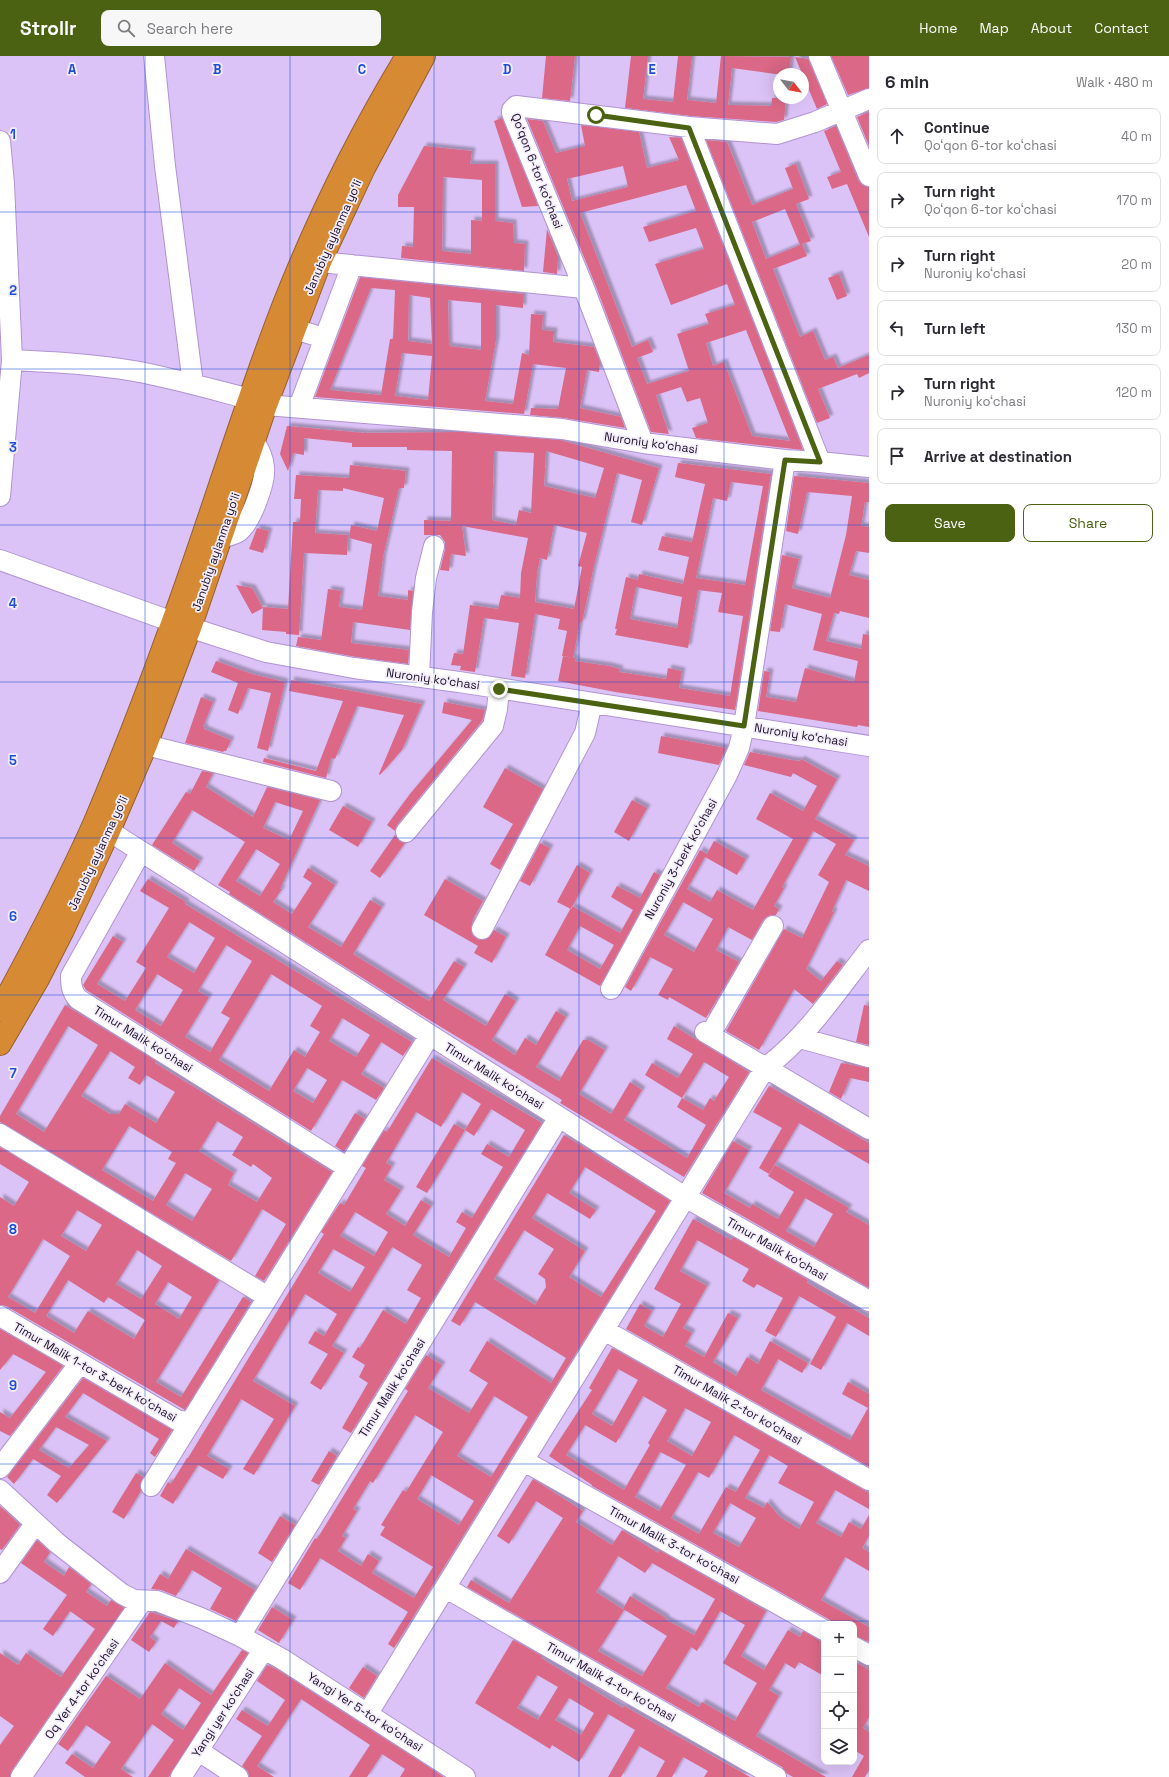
<!DOCTYPE html>
<meta charset="utf-8">
<style>
:root{--surface:#fff;--page:#f7f7f7;--text:#2b2b33;--muted:#7c7c81;--line:#e1e1e2;--accent:#4a6211}
body{margin:0;font-family:"Space Grotesk",sans-serif;background:var(--page);color:var(--text)}
.controls{position:absolute;right:12px;bottom:12px;display:grid;overflow:hidden;border-radius:8px;box-shadow:0 4px 16px #0002}
.controls button{width:36px;height:36px;display:grid;place-items:center;padding:0;border:0;border-bottom:1px solid var(--line);background:var(--surface);color:var(--text);font:20px sans-serif}
.compass{position:absolute;left:773px;top:12px;width:36px;height:36px;border-radius:50%;background:var(--surface);box-shadow:0 4px 16px #0002;rotate:121deg}
.stop{position:absolute;width:12px;height:12px;margin:-9px;border:3px solid #4a6211;border-radius:50%;background:#fff}
.stop.end{background:#4a6211;border-color:#fff;box-shadow:0 1px 4px #0008}
.list{margin:0;padding:0;list-style:none}
h2{display:flex;justify-content:space-between;align-items:center;height:52px;margin:0;padding:0 16px;font-size:17px}
h2 small{font-size:13px;font-weight:400;color:var(--muted)}
.list li{display:grid;grid-template-columns:26px 1fr auto;gap:12px;align-items:center;box-sizing:border-box;height:56px;margin:0 8px 8px;padding:0 8px;border:1px solid var(--line);border-radius:8px}
.list b{display:block;font-size:15px;white-space:nowrap}
.list p{margin:0;font-size:13px;white-space:nowrap;color:var(--muted)}
.list em{font-size:13px;font-style:normal;color:var(--muted)}
.actions{display:flex;gap:8px;padding:12px 16px}
.actions a{flex:1;padding:9px 0;border:1px solid var(--accent);border-radius:8px;text-align:center;font-size:14px;color:var(--accent)}
.actions .main{background:var(--accent);color:#fff}
.icon{flex:none;width:22px;height:22px;fill:none;stroke:currentColor;stroke-width:2;stroke-linecap:round;stroke-linejoin:round}
.map{position:relative;flex:none;width:869px;height:1721px;overflow:hidden}
header{display:flex;align-items:center;gap:24px;box-sizing:border-box;height:56px;padding:0 20px;background:var(--accent);color:#fff}
header strong{font-size:19px}
nav{display:flex;gap:22px;margin-inline-start:auto;font-size:14px}
.search{width:280px;height:36px;background:var(--page);display:flex;align-items:center;gap:10px;box-sizing:border-box;padding:0 14px;border-radius:8px;color:var(--muted);font-size:15px}
main{display:flex}
aside{flex:1;background:var(--surface)}
.map>svg:first-child{display:block}
.building{fill:#db6886;fill-rule:evenodd;filter:url(#shadow)}
.lines{fill:none;stroke-linecap:round;stroke-linejoin:round}
.minor-casing{stroke:#b193d2;stroke-width:22}
.highway-casing{stroke:#955f2f;stroke-width:24}
.minor{stroke:#fff;stroke-width:20}
.highway{stroke:#d68a34;stroke-width:22}
.route{stroke:#4a6211;stroke-width:5}
.grid{fill:none;stroke:#1d4ed8;stroke-width:1;stroke-opacity:0.55}
.labels{text-anchor:middle;dominant-baseline:central;stroke-width:3.5;stroke-linejoin:round;paint-order:stroke}
.street-label{font-size:12px;fill:#1b0f27;stroke:#f3edfa}
.grid-label{font-size:13px;text-anchor:middle;font-weight:bold;fill:#1d4ed8;stroke:#f3edfa;stroke-width:3.5;stroke-linejoin:round;paint-order:stroke}
</style>
<header>
<strong>Strollr</strong>
<div class="search"><svg class="icon" aria-label="search" viewBox="0 0 24 24"><circle cx="10" cy="10" r="6"/><path d="M15 15l6 6"/></svg>Search here</div>
<nav><a>Home</a><a>Map</a><a>About</a><a>Contact</a></nav>
</header>
<main>
<div class="map">
<svg width="869" height="1721" viewBox="0 0 869 1721">
<defs>
<filter id="shadow"><feDropShadow dx="3.5" dy="-3.5" stdDeviation="1" flood-color="#0004"/></filter>
</defs>
<rect width="100%" height="100%" fill="#dbc3f7"/>
<path class="building" d="M546 0H575L570 45 542 42Z
M631 0H648L643 43 673 46 678 0H692L687 44 716 47 721 0 791 1 789 18H775L732 12 728 49 771 50 772 42H786L784 64 776 66 690 60 625 52Z
M831 0H869V32L848 39Z
M795 1 808 3 827 48 817 53Z
M869 56V90L857 61Z
M502 62 538 150 522 151 494 65Z
M527 63 543 65 556 97 585 90 581 69 639 76 647 112 679 104 669 81 681 82 803 394 696 382 692 372 708 367 700 342 687 346 681 331 656 339 669 378 651 376 595 228ZM623 110 628 131 572 145 567 123ZM686 129 696 155 643 171 649 186 696 172 704 193 655 208 671 249 727 228 735 249 705 258 709 268 677 278 689 315 647 328 637 302 653 296 648 284 632 291 580 157ZM746 274 790 385 752 380 724 306 713 310 706 287Z
M836 70 858 124 862 129 869 131V181L847 128 832 133 827 121 841 116 824 75Z
M706 84 727 86 752 149 793 133 785 112 796 108 809 143 796 148 811 185 802 188 807 200 773 213 800 281 813 275 825 304 833 301 838 312 869 299V317L859 322 857 318 818 333 830 362 817 367ZM785 153 800 189 766 203 752 166Z
M424 90 472 95 470 108H495V165L513 167 514 187 525 188 524 215 401 202 402 190 413 191 414 151H398V139ZM443 121 482 124V165L471 164V198L442 195Z
M547 173 558 201 557 218 543 216Z
M839 218 847 240 837 244 828 222Z
M360 221 523 238V252L496 249V284L485 345 513 348 522 297 529 299 531 258 543 259 542 274 554 275 553 286 594 291 600 306 599 316 587 314 580 352 621 361 625 372 564 362 530 359 531 352 558 353 566 312 533 308 524 358 315 341ZM371 232 395 234 393 283H390L381 339 330 334ZM409 239 430 242 432 288 408 285ZM448 244 481 247V294L449 290ZM402 297 432 300 428 344 395 340Z
M287 370 365 377 461 376 560 384 659 412 642 469 631 466 642 424 617 417 593 514 582 567 580 566 573 602 562 600 567 575 558 573 560 563 535 558 525 622 511 620 519 567 484 562 475 616 460 614 461 610 451 609 454 597 463 598 470 549 498 553 501 539 520 542 521 517 528 482 462 470 466 500 451 498 449 515 440 514 445 493V486L440 479H424V464L451 465 452 395 407 394V391H352V387L304 382V399L293 397 288 415 280 398ZM494 395 534 397 531 457 519 454 516 469 492 464ZM546 395 604 412 595 442 544 430ZM554 469 587 477 578 510 582 511 574 553 535 546 537 518 540 502 547 504Z
M678 407 771 418 735 654 615 636 558 625 563 600 576 602 575 605 609 610 620 613 619 616 666 623 668 612 682 615 679 632 730 640 743 560 718 556 722 537 698 534 688 592 615 579 617 573H615L626 521 638 524 639 518 683 528 689 501 658 494 662 480 692 486 705 428 675 421ZM731 426 763 430 745 529 696 522 713 442 727 445ZM636 531 682 541 677 572 630 563Z
M350 409 406 415 404 432H399L383 501 378 540 408 544V534L413 535 410 574 353 566 351 587 409 594 408 608 356 601 296 590 298 581 321 584 328 533 341 535 339 551 362 554 372 488 349 482 351 469 377 475 384 442 343 432V435L318 434 315 477 348 479 347 499 304 497 299 579 286 578V576L262 574 263 551 288 553 293 466H300L301 443H294L296 419 349 422Z
M794 420 869 427V446H865L861 470 869 471V497L856 495 849 519 869 524V562L840 555 839 558 834 557 826 585 861 593 863 578 869 579V671L858 669 857 671 758 655 764 615 770 616 766 641 796 646 805 612 854 626 858 605 813 594 822 558 785 548 780 576 770 575 782 499 799 503 792 532 830 542 846 479 852 440 807 436 798 478 786 475Z
M257 472 269 475 263 497 249 493Z
M236 529 252 532 263 552 252 558Z
M216 605 252 618 285 626 268 695 257 692 271 637 248 632 238 658 228 654 238 627 211 616Z
M291 624 358 636 422 648 402 694 380 719 379 718 404 659 357 650 335 703 331 702 326 722 263 706 264 702 316 715 343 645 289 635Z
M201 641 213 646 203 671H205L204 673 231 684 226 695H224L223 696 185 687Z
M444 646 485 654 482 665 397 769 395 775 387 769 410 738 472 664 442 657Z
M661 680 726 692 719 709 658 697Z
M750 696 791 704 800 705 801 703 837 723 815 763 854 784 845 799 869 810V835L846 824 832 855 834 856 806 913 821 925 837 905 843 909 813 948 794 933 759 994 726 975 784 873 802 882 829 826 818 819 836 788 813 775 782 831 784 832 774 850 779 853 776 859 768 860 763 864 752 884 728 871 716 894 739 906 706 962 669 941 668 944 658 939 673 913 650 901 631 935 625 931 700 794 707 798 714 785 746 803 737 819 705 801 687 833 710 846 717 834 753 854 793 783 756 763 770 737 803 755 817 730 793 717 791 721 744 709ZM683 846 713 863 694 896 664 879Z
M505 712 543 733 500 814 490 808 513 768 483 751Z
M202 715 213 717 206 731 253 761 267 731 320 744 280 833H282L273 846 292 858 312 827 303 821 308 812 335 829 308 871 341 891 370 844 382 851 353 898 429 945 454 905 464 911 443 944 486 970 505 938 516 945 492 984 515 999 525 982 536 989 556 955 566 961 536 1011 559 1025 583 984H588L605 994 579 1038 611 1058 630 1026 642 1034 624 1064 687 1102 706 1069 677 1051 682 1042 645 1019 652 1007 678 1022 693 998 667 983 674 970 749 1016 684 1121 560 1047 562 1044 431 965 229 838 230 836 218 829 245 786 192 754 172 787 200 805 194 815 152 789 186 736 190 738ZM275 746 303 755 289 784 263 772ZM256 793 280 808 260 840 236 825ZM704 1006 729 1021 714 1045 710 1042 703 1054 682 1042Z
M632 744 647 752 629 785 614 776Z
M343 750 372 766 358 791 329 774Z
M395 779 399 785 405 787 380 822 370 815Z
M540 787 550 792 530 830 520 825Z
M577 809 590 817 571 853 557 846Z
M654 816 660 819 600 930 545 899 572 850 620 877 633 854 611 841 617 830 640 842ZM580 870 614 889 600 913 567 894Z
M148 823 186 846 185 848 412 986 403 1000 381 986 361 1018 384 1032 376 1044 342 1024 311 1075 86 934 83 929 113 880 123 886 97 928 125 945 146 912 136 906 169 852 140 835ZM189 866 215 882 194 917 167 901ZM226 889 252 905 221 957 230 962 210 996 185 981 209 941 198 935ZM157 918 183 934 161 970 135 954ZM271 918 322 950 310 970 320 976 305 1001 294 994 269 1035 219 1004ZM342 962 370 979 356 1001 329 985ZM307 1012 327 1024 313 1047 293 1035Z
M445 823 483 845 473 863 471 873 473 879 477 883 483 884 488 882 494 874 506 881 492 907 474 897 478 890 424 859Z
M65 949 156 1005 155 1007 332 1116 264 1225 255 1220 286 1168 262 1153 231 1205 0 1066V1060ZM68 970 98 989 44 1076 16 1058ZM110 995 135 1011 128 1022 140 1029 146 1019 175 1036 156 1067 125 1048 119 1058H110L81 1040ZM217 1065 243 1081 232 1099 251 1111 253 1108 272 1122 257 1146 228 1129 230 1126H229L234 1117 199 1095ZM129 1070 172 1096 168 1103 176 1107 153 1145 102 1114ZM185 1117 212 1133 192 1165 166 1149Z
M864 949 869 950V989L856 986Z
M432 1002 542 1067 351 1377 342 1372 368 1327 359 1321 365 1309 352 1301 358 1291 360 1292 383 1254 406 1268 421 1242 407 1234 422 1209 392 1191 332 1290 344 1297 321 1334 310 1327 328 1298 308 1287 315 1275 324 1280 337 1258 305 1238 253 1325 295 1350 254 1419 243 1413 274 1363 241 1343 207 1400 229 1413 223 1423 198 1409 173 1448 160 1440 168 1426 171 1428 187 1402H188L324 1178 321 1176 340 1147 344 1149 366 1112 362 1110 384 1074 387 1076ZM462 1036 481 1048 465 1074 474 1080 491 1053 525 1074 509 1101 487 1088 481 1098 503 1111 472 1162 462 1156 456 1166 466 1172 449 1201 413 1179 431 1150 421 1144 405 1170 386 1158 401 1134 384 1124 392 1110 386 1107 416 1056 441 1071ZM355 1156 388 1176 374 1200 340 1180ZM333 1193 365 1211 350 1236 318 1217Z
M841 1007 869 1012V1026L850 1022 841 1043 829 1036Z
M769 1030 869 1087V1108L799 1067 769 1118 759 1112 782 1072 753 1056Z
M355 1057 365 1063 344 1096 335 1090Z
M454 1068 465 1074 427 1137 416 1131Z
M564 1079 670 1145 394 1592 388 1588 408 1556 320 1502 300 1534 288 1527 315 1482 317 1483 408 1335 405 1333 426 1299 442 1309 428 1332 469 1357 488 1327 469 1315 487 1285 551 1327 566 1302 475 1246 460 1270 451 1265ZM585 1111 656 1155 601 1241 569 1221 585 1195 532 1162 547 1137 590 1163 596 1154 569 1137ZM524 1174 554 1193 538 1218 545 1223 546 1231 535 1249 494 1223ZM494 1340 528 1361 491 1421 457 1400ZM415 1359 443 1376 406 1436 403 1434 381 1469 385 1471 380 1479 433 1511 414 1542 372 1517 379 1505 368 1498 361 1510 338 1495 346 1482 342 1480 357 1455 353 1453 370 1425 373 1427ZM431 1419 474 1445 459 1469 417 1443Z
M733 1085 749 1094 724 1137 750 1152 752 1148 778 1163 794 1136 768 1120 775 1109 849 1152 846 1156 869 1169V1232L702 1137ZM805 1142 833 1158 814 1191 786 1175Z
M0 1091 219 1224 156 1326 181 1341 243 1241 251 1246 185 1354 6 1250 0 1249V1141L14 1150 29 1126 0 1108ZM77 1154 102 1169 86 1195 61 1180ZM43 1183 70 1200 35 1257 8 1241ZM137 1194 162 1210 141 1243 116 1228ZM68 1224 104 1247 108 1241 145 1264 134 1283 88 1255 74 1277 46 1260ZM168 1226 192 1241 179 1263 155 1248Z
M693 1163 731 1184 733 1181 808 1224 807 1227 869 1262V1280L847 1267 821 1314 810 1308 836 1261 799 1240 776 1281 765 1275 783 1242 757 1228 754 1232 742 1225 749 1213 697 1184 680 1215 707 1230 683 1272 692 1277 685 1290 704 1301 728 1257 738 1262 713 1306 736 1320 747 1301 758 1308 770 1285 808 1307 802 1317 778 1303 761 1334 850 1384 868 1352 842 1338 848 1326 869 1338V1411L626 1273 640 1248 652 1255 644 1270 663 1281 681 1248 654 1233Z
M0 1273 63 1310 10 1380 0 1375V1356L10 1362 46 1316 13 1298 0 1314Z
M612 1292 869 1437V1453L835 1434 816 1467 841 1481 849 1466 861 1473 869 1459V1480L862 1492 869 1496V1515L845 1501 821 1544 869 1571V1586L854 1580V1568H834L830 1564 592 1430V1429L549 1400 592 1334 589 1332ZM618 1313 638 1324 612 1370 592 1358ZM643 1340 667 1354 648 1387 650 1389 624 1434 566 1399 585 1369 616 1387ZM685 1352 711 1366 692 1400 667 1385ZM734 1379 760 1394 736 1436 726 1431 699 1478 671 1462 698 1416 709 1422ZM660 1396 686 1409 659 1455 635 1441ZM769 1399 788 1410 778 1427 814 1446 799 1473 780 1461 767 1446 764 1452 745 1442ZM730 1447 756 1462 739 1491 713 1477Z
M83 1322 172 1374 155 1401 150 1397 159 1383 83 1337 65 1361 107 1385 57 1447 47 1439 61 1420 33 1403 14 1428 7 1421ZM56 1371 89 1389 69 1412 39 1394Z
M329 1395 337 1400 319 1429 311 1425Z
M136 1417 143 1421 140 1429 141 1435 124 1463 112 1456Z
M533 1423 583 1455 576 1466 612 1489 622 1474 658 1497 659 1494 766 1555 741 1600 764 1614 788 1574 800 1581 803 1575 824 1587V1620L799 1606 795 1613 785 1607 769 1634 779 1640 756 1680 826 1721H793L786 1717 782 1711 467 1531 471 1524 509 1547 563 1462 536 1445 509 1488 497 1480ZM618 1500 645 1517 652 1507 715 1543 694 1579 665 1563 666 1562 630 1540 623 1553 667 1580 642 1620 598 1595 624 1554 596 1536ZM720 1555 745 1569 723 1607 757 1627 735 1665 702 1646 699 1651 666 1632 691 1591 697 1595Z
M0 1450 20 1469 2 1494 0 1493Z
M280 1460 295 1469 272 1506 258 1497Z
M37 1484 50 1496 44 1506 64 1520 69 1511 91 1528 86 1536 107 1550 111 1544 124 1552 12 1714 10 1721H0V1689L14 1670 0 1660V1597L18 1609 26 1597 61 1621 95 1573 70 1555 53 1580 43 1573 67 1539 21 1507Z
M186 1493 255 1534 236 1565 210 1553 222 1532 192 1514 176 1540 161 1534 151 1533 160 1518 168 1523Z
M272 1551 293 1564 279 1587 258 1574Z
M150 1556 178 1565 174 1572 161 1565 150 1581 156 1586 149 1596 131 1584Z
M513 1584 542 1600 541 1602 623 1652 624 1650 750 1721H704L708 1715 683 1701 672 1721H656L665 1705 639 1690 621 1721H608L635 1674 608 1658 579 1706 552 1689 550 1693 475 1647ZM537 1619 558 1631 538 1664 517 1652ZM569 1642 594 1657 581 1679 555 1664Z
M242 1594 248 1597 169 1721H148L174 1684 152 1668 121 1713 133 1721H85L65 1707 72 1698 93 1712 111 1686 86 1669 68 1695 58 1688 106 1620 140 1643 165 1607 211 1639ZM179 1632 201 1647 183 1674 161 1658Z
M854 1605 869 1614V1661L863 1672 869 1676V1714L865 1721H852L864 1700 854 1694Z
M267 1609 276 1613 444 1721H400L405 1713 382 1698 367 1721H349L370 1689 301 1643 257 1710 274 1721H249L248 1716 242 1710 262 1680 236 1663 242 1654 268 1670 285 1644 257 1625Z
M363 1611 377 1620 364 1642 349 1632Z"/>
<g class="lines">
<defs>
<path id="minor" d="M154 0 165 110 193 328
M819 0 869 120
M689 71 777 78 815 66 869 43
M0 85 4 128 12 304 0 440
M320 206 584 232
M294 273 324 282
M12 304C53 306 93 308 134 315 173 322 211 333 249 343
M266 349 562 373 643 387 785 404 820 406 869 411
M299 351 352 209
M643 387 584 232 512 57V54L516 50 689 71 820 406
M221 482C227 480 233 479 238 476 251 467 266 425 264 411 263 401 260 394 254 386
M0 504 173 566 266 596 354 612 459 626 869 690
M419 620 422 556 426 522 434 490
M146 689 331 735
M109 775 685 1141 869 1245
M406 776 493 670 497 653 499 633
M140 797 71 920C71 930 72 936 78 943L348 1112
M482 873 585 677 592 647
M611 933 727 719 739 692 744 670 785 404
M705 976 869 1073
M710 979 773 870
M800 982 869 1001
M0 1078 268 1241
M0 1260 177 1364 186 1366 192 1364
M604 1274 869 1424
M524 1405 824 1574
M0 1412 80 1307
M151 1430 430 979
M0 1434 57 1487 122 1538 134 1544 157 1545 201 1562 240 1580
M0 1517 35 1468
M446 1532 776 1721
M854 1591 869 1599
M368 1657 765 1012C807 981 837 935 869 894
M199 1695 238 1721
M21 1721 142 1545
M181 1721 264 1593
M465 1721 282 1603 240 1580 559 1061"/>
<path id="highway" d="M0 954C33 893 66 831 94 768 122 702 148 635 172 568 211 462 243 353 284 248 318 162 359 79 407 0
M0 988 38 923 63 874 109 775 146 689 190 572 266 349 320 206 364 112 424 0"/>
</defs>
<use href="#minor" class="minor-casing"/>
<use href="#highway" class="highway-casing"/>
<use href="#minor" class="minor"/>
<use href="#highway" class="highway"/>
</g>
<g class="lines">
<path class="route" d="M499 633 744 670 785 404 820 406 689 72 596 59"/>
</g>
<path class="grid" d="M145 0V1721M290 0V1721M434 0V1721M579 0V1721M724 0V1721M0 156H869M0 313H869M0 469H869M0 626H869M0 782H869M0 939H869M0 1095H869M0 1252H869M0 1408H869M0 1565H869"/>
<g class="labels">
<g class="street-label">
<text transform="translate(537 115) rotate(69)">Qoʻqon 6-tor koʻchasi</text>
<text transform="translate(333 181) rotate(-66)">Janubiy aylanma yoʻli</text>
<text transform="translate(651 387) rotate(8)">Nuroniy koʻchasi</text>
<text transform="translate(216 496) rotate(-71)">Janubiy aylanma yoʻli</text>
<text transform="translate(433 623) rotate(8)">Nuroniy koʻchasi</text>
<text transform="translate(801 679) rotate(9)">Nuroniy koʻchasi</text>
<text transform="translate(98 797) rotate(-65)">Janubiy aylanma yoʻli</text>
<text transform="translate(681 803) rotate(-61)">Nuroniy 3-berk koʻchasi</text>
<text transform="translate(143 983) rotate(32)">Timur Malik koʻchasi</text>
<text transform="translate(494 1020) rotate(32)">Timur Malik koʻchasi</text>
<text transform="translate(777 1193) rotate(30)">Timur Malik koʻchasi</text>
<text transform="translate(95 1316) rotate(30)">Timur Malik 1-tor 3-berk koʻchasi</text>
<text transform="translate(392 1332) rotate(-58)">Timur Malik koʻchasi</text>
<text transform="translate(737 1349) rotate(30)">Timur Malik 2-tor koʻchasi</text>
<text transform="translate(674 1489) rotate(29)">Timur Malik 3-tor koʻchasi</text>
<text transform="translate(611 1626) rotate(30)">Timur Malik 4-tor koʻchasi</text>
<text transform="translate(82 1633) rotate(-55)">Oq Yer 4-tor koʻchasi</text>
<text transform="translate(365 1656) rotate(33)">Yangi Yer 5-tor koʻchasi</text>
<text transform="translate(223 1657) rotate(-57)">Yangi yer koʻchasi</text>
</g>
</g>
<g class="grid-label">
<text x="72" y="18">A</text>
<text x="217" y="18">B</text>
<text x="362" y="18">C</text>
<text x="507" y="18">D</text>
<text x="652" y="18">E</text>
<text x="13" y="83">1</text>
<text x="13" y="239">2</text>
<text x="13" y="396">3</text>
<text x="13" y="552">4</text>
<text x="13" y="709">5</text>
<text x="13" y="865">6</text>
<text x="13" y="1022">7</text>
<text x="13" y="1178">8</text>
<text x="13" y="1334">9</text>
</g>
</svg>
<div class="controls">
<button>+</button>
<button>−</button>
<button><svg class="icon" aria-label="locate" viewBox="0 0 24 24"><circle cx="12" cy="12" r="6"/><path d="M12 2v4M12 18v4M2 12h4M18 12h4"/></svg></button>
<button><svg class="icon" aria-label="layers" viewBox="0 0 24 24"><path d="M12 4l9 5-9 5-9-5zM3 14l9 5 9-5"/></svg></button>
</div>
<svg class="compass" viewBox="-18 -18 36 36"><path d="M0-13l5 13h-10z" fill="#e53935"/><path d="M0 13l5-13h-10z" fill="#7c7c81"/></svg>
<div class="stop" style="left:596px;top:59px"></div>
<div class="stop end" style="left:499px;top:633px"></div>
</div>
<aside>
<h2>6 min<small>Walk · 480 m</small></h2>
<ul class="list">
<li><svg class="icon" aria-label="ahead" viewBox="0 0 24 24"><path d="M12 20V5M6 11l6-6 6 6"/></svg><div><b>Continue</b><p>Qoʻqon 6-tor koʻchasi</p></div><em>40 m</em></li>
<li><svg class="icon" aria-label="right" viewBox="0 0 24 24"><path d="M7 20v-9h11M14 6l5 5-5 5"/></svg><div><b>Turn right</b><p>Qoʻqon 6-tor koʻchasi</p></div><em>170 m</em></li>
<li><svg class="icon" aria-label="right" viewBox="0 0 24 24"><path d="M7 20v-9h11M14 6l5 5-5 5"/></svg><div><b>Turn right</b><p>Nuroniy koʻchasi</p></div><em>20 m</em></li>
<li><svg class="icon" aria-label="left" viewBox="0 0 24 24"><path d="M17 20v-9H6M10 6l-5 5 5 5"/></svg><div><b>Turn left</b></div><em>130 m</em></li>
<li><svg class="icon" aria-label="right" viewBox="0 0 24 24"><path d="M7 20v-9h11M14 6l5 5-5 5"/></svg><div><b>Turn right</b><p>Nuroniy koʻchasi</p></div><em>120 m</em></li>
<li><svg class="icon" aria-label="arrive" viewBox="0 0 24 24"><path d="M6 21V4h12l-3 4 3 4H6"/></svg><div><b>Arrive at destination</b></div></li>
</ul>
<div class="actions"><a class="main">Save</a><a>Share</a></div>
</aside>
</main>
